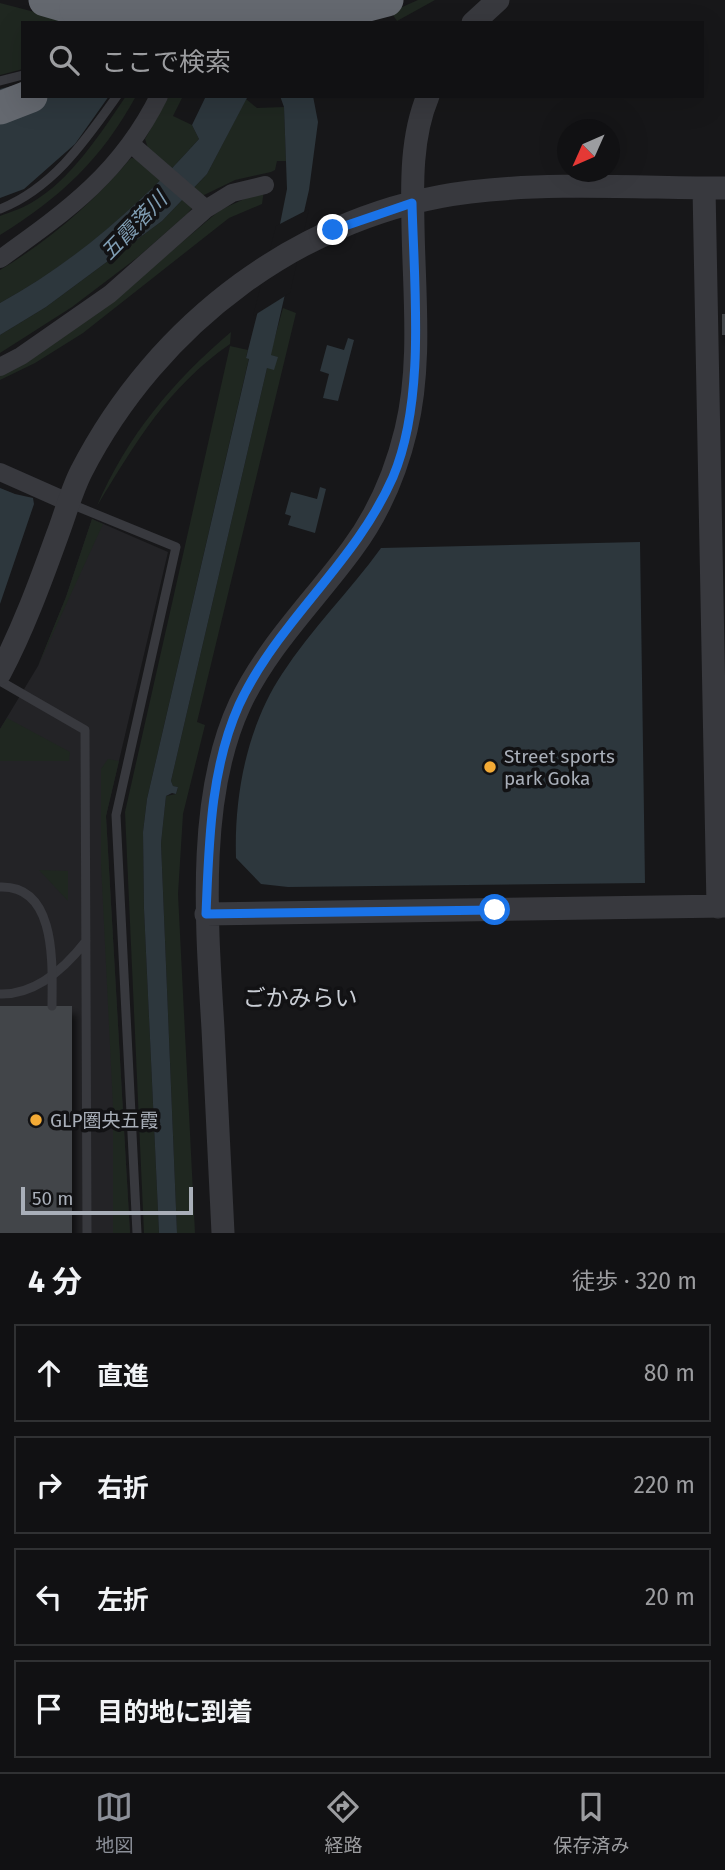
<!DOCTYPE html>
<html lang="ja">
<meta charset="utf-8">
<style>
:root{--surface:#111113;--page:#1a1a1c;--text:#f1f3f6;--muted:#9c9da0;--line:#303133;--accent:#8c9099}
body{margin:0;font-family:"Fira Sans","Noto Sans JP",sans-serif;background:var(--page);color:var(--text)}
.compass{position:absolute;left:557px;top:119px;width:63px;height:63px;border-radius:50%;background:var(--surface);box-shadow:0 7px 28px #0002;rotate:225deg}
.scale{position:absolute;left:21px;bottom:18px;width:172px;box-sizing:border-box;padding-left:7px;border:4px solid #a9afb9;border-top:0;font-size:19px;line-height:24px;white-space:nowrap;color:#a9afb9;-webkit-text-stroke:5px #121214;paint-order:stroke}
.stop{position:absolute;width:21px;height:21px;margin:-16px;border:5px solid #1a73e8;border-radius:50%;background:#fff}
.stop.end{background:#1a73e8;border-color:#fff;box-shadow:0 2px 7px #0008}
.list{margin:0;padding:0;list-style:none}
h2{display:flex;justify-content:space-between;align-items:center;height:91px;margin:0;padding:0 28px;font-size:30px}
h2 small{font-size:23px;font-weight:400;color:var(--muted)}
.list li{display:grid;grid-template-columns:46px 1fr auto;gap:21px;align-items:center;box-sizing:border-box;height:98px;margin:0 14px 14px;padding:0 14px;border:2px solid var(--line);border-radius:0px}
.list b{display:block;font-size:26px;white-space:nowrap}
.list em{font-size:23px;font-style:normal;color:var(--muted)}
.icon{flex:none;width:38px;height:38px;fill:none;stroke:currentColor;stroke-width:2;stroke-linecap:round;stroke-linejoin:round}
.map{position:relative;flex:none;width:725px;height:1233px;overflow:hidden}
.search{position:absolute;background:var(--surface);box-shadow:0 7px 28px #0002;left:21px;right:21px;top:21px;height:77px;display:flex;align-items:center;gap:18px;box-sizing:border-box;padding:0 24px;border-radius:0px;color:var(--muted);font-size:26px}
.sheet{height:539px;background:var(--surface)}
nav{display:flex;justify-content:space-around;align-items:center;box-sizing:border-box;height:98px;border-top:2px solid var(--line);background:var(--surface);font-size:19px;color:var(--muted)}
nav a{display:grid;justify-items:center;gap:4px}
nav .on{color:var(--accent)}
.map>svg:first-child{display:block}
.built{fill:#232326}
.green{fill:#1f2720}
.water{fill:#2d373d}
.pier{fill:#171719}
.building{fill:#434549;filter:url(#shadow)}
.lines{fill:none;stroke-linecap:round;stroke-linejoin:round}
.service{stroke:#38393e;stroke-width:9}
.minor{stroke:#38393e;stroke-width:18}
.tertiary{stroke:#38393e;stroke-width:23}
.motorway{stroke:#64686f;stroke-width:33}
.service-bridge{stroke:#38393e;stroke-width:9}
.motorway-bridge{stroke:#64686f;stroke-width:33}
.route{stroke:#1a73e8;stroke-width:9}
.poi-dot{fill:#f3aa35;stroke:#121214;stroke-width:2.5}
.labels{text-anchor:middle;dominant-baseline:central;stroke-width:7;stroke-linejoin:round;paint-order:stroke}
.poi-label{font-size:19px;fill:#a9afb9;stroke:#121214;text-anchor:start}
.water-label{font-size:21px;font-style:italic;fill:#809eb4;stroke:#121214}
.quarter-label{font-size:23px;fill:#caced5;stroke:#121214}
</style>
<div class="map">
<svg width="725" height="1233" viewBox="0 0 725 1233">
<defs>
<filter id="shadow"><feDropShadow dx="4.5" dy="8" stdDeviation="3.5" flood-color="#0009"/></filter>
</defs>
<rect width="100%" height="100%" fill="#171719"/>
<path class="built" d="M92 519 168 552 106 816 130 1233H0V729L38 666 66 597Z"/>
<path class="green" d="M418 0H435L397 21 391 12Z
M0 3 73 22 105 23H23V69L0 75Z
M126 96H136C101 160 61 197 0 235V216C10 212 21 209 31 203 70 181 101 133 126 96Z
M169 96H183L173 116 192 125 199 139C142 203 76 262 0 303V270C50 240 93 203 131 158L140 159 148 148 145 139Z
M246 99 257 108 284 107 286 161H277L275 170 271 172 235 180 202 196 187 214 138 257 72 307 0 353V335L46 307 162 221 207 174Z
M264 190 262 204 229 218 83 333 35 363 0 380V372L148 271 220 210Z
M283 308 296 313 197 722 205 725 183 814 178 894 195 1233H177L161 843 166 796 176 794 178 787 173 786 171 781 267 368 277 357 270 355Z
M231 332 230 344C167 388 136 442 97 506 127 436 173 381 231 332Z
M230 346 248 350 246 357 249 358 147 799 143 832 144 909 159 1233H144L125 812Z
M92 519 103 524 38 666 66 597Z
M7 718 70 752 69 761H0V729Z
M108 759 119 761 106 816 130 1233H113V1106L101 864V769Z
M39 870 68 871V901Z"/>
<path class="water" d="M23 83V96H109L75 144 24 189 0 198V89Z
M206 96H248L207 174 162 221 46 307 0 335V303C75 262 142 203 199 139L192 125Z
M280 96H313L318 122 309 190 271 355 278 357 274 370 267 368 171 781 173 786 178 787 176 794 172 793 166 796 161 843 177 1233H159L144 909 143 832 147 799 249 359 246 358 280 224 287 189 284 107Z
M348 338 354 340 338 401 323 398 329 374 320 371 327 345 344 350Z
M320 487 326 489 315 533 288 525 291 516 285 514 291 492 317 499Z
M0 488 15 494 33 498 34 504 0 604Z
M640 542 645 883 288 887 261 884 236 858C234 795 247 727 282 674 311 629 350 591 381 548Z"/>
<path class="pier" d="M309 209 290 293 253 316 276 226Z"/>
<path class="building" d="M722 314H725V335H722Z
M0 1006H72V1233H0Z"/>
<g class="lines">
<path class="service" d="M0 81 23 75
M0 209C53 188 85 141 117 96
M71 504 176 547 116 815 137 1233
M0 681 85 730 87 1233
M0 994C36 995 65 968 86 941"/>
<path class="minor" d="M131 144 206 209
M0 259C67 211 121 173 159 96
M0 367 21 356 110 294 206 209 232 193 265 185
M0 472 70 503"/>
<path class="tertiary" d="M473 23 498 0
M704 188 718 907
M0 673C23 629 40 583 57 536 65 515 71 492 81 472 157 323 304 212 470 192 552 182 643 188 725 188
M206 914 725 906
M223 1233C220 1165 216 1097 213 1029 207 928 196 798 240 704 268 645 314 601 352 549 378 514 396 472 406 430 422 364 414 293 413 226 412 184 411 136 428 96"/>
<path class="motorway" d="M45 0 76 9
M0 108 31 96"/>
<path class="service-bridge" d="M0 887C58 885 52 967 52 1006"/>
<path class="motorway-bridge" d="M118 0C188 13 246 13 315 0
M76 9 143 22
M299 23 387 0"/>
</g>
<g class="lines">
<path class="route" d="M333 230 412 203C414 286 426 399 393 477 368 534 328 576 290 625 271 649 252 677 239 705 210 770 209 844 206 914L495 910"/>
</g>
<g class="poi-dot">
<circle cx="490" cy="767" r="7"/>
<circle cx="36" cy="1120" r="7"/>
</g>
<g class="labels">
<g class="poi-label">
<text x="504" y="756">Street sports<tspan x="504" dy="22">park Goka</tspan></text>
<text x="50" y="1120">GLP圏央五霞</text>
</g>
<g class="water-label">
<text transform="translate(134 226) rotate(-46)">五霞落川</text>
</g>
<g class="quarter-label">
<text x="300" y="998">ごかみらい</text>
</g>
</g>
</svg>
<svg class="compass" viewBox="-18 -18 36 36"><path d="M0-13l5 13h-10z" fill="#e53935"/><path d="M0 13l5-13h-10z" fill="#9c9da0"/></svg>
<div class="scale">50 m</div>
<div class="stop" style="left:495px;top:910px"></div>
<div class="stop end" style="left:333px;top:230px"></div>
<div class="search"><svg class="icon" aria-label="search" viewBox="0 0 24 24"><circle cx="10" cy="10" r="6"/><path d="M15 15l6 6"/></svg>ここで検索</div>
</div>
<section class="sheet">
<h2>4 分<small>徒歩 · 320 m</small></h2>
<ul class="list">
<li><svg class="icon" aria-label="ahead" viewBox="0 0 24 24"><path d="M12 20V5M6 11l6-6 6 6"/></svg><div><b>直進</b></div><em>80 m</em></li>
<li><svg class="icon" aria-label="right" viewBox="0 0 24 24"><path d="M7 20v-9h11M14 6l5 5-5 5"/></svg><div><b>右折</b></div><em>220 m</em></li>
<li><svg class="icon" aria-label="left" viewBox="0 0 24 24"><path d="M17 20v-9H6M10 6l-5 5 5 5"/></svg><div><b>左折</b></div><em>20 m</em></li>
<li><svg class="icon" aria-label="arrive" viewBox="0 0 24 24"><path d="M6 21V4h12l-3 4 3 4H6"/></svg><div><b>目的地に到着</b></div></li>
</ul>
</section>
<nav>
<a class="on"><svg class="icon" aria-label="map" viewBox="0 0 24 24"><path d="M3 6l6-2 6 2 6-2v14l-6 2-6-2-6 2zM9 4v14M15 6v14"/></svg>地図</a>
<a><svg class="icon" aria-label="directions" viewBox="0 0 24 24"><path d="M12 3l9 9-9 9-9-9zM9 14v-3h6M13 9l2 2-2 2"/></svg>経路</a>
<a><svg class="icon" aria-label="saved" viewBox="0 0 24 24"><path d="M7 4h10v16l-5-4-5 4z"/></svg>保存済み</a>
</nav>
